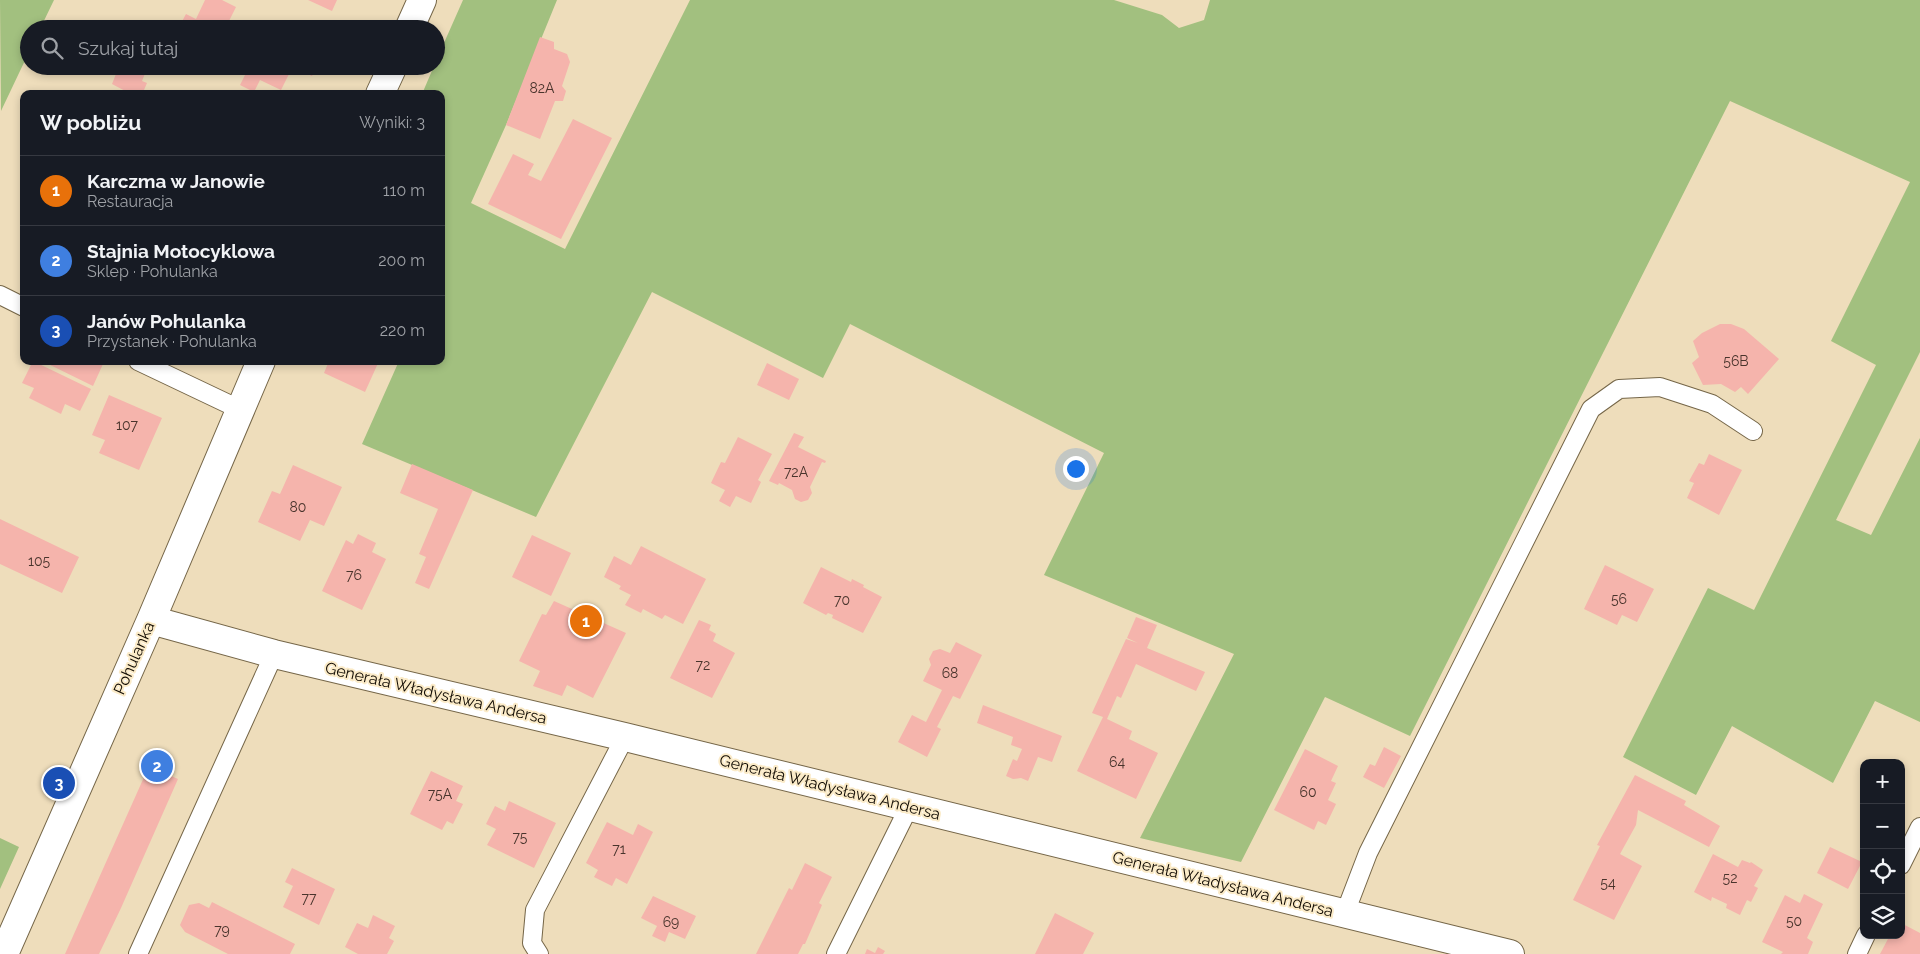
<!DOCTYPE html>
<html lang="pl">
<meta charset="utf-8">
<style>
:root{--surface:#171b24;--page:#242831;--text:#f1f3f6;--muted:#9ea1a6;--line:#363941;--accent:#a9b38d}
body{margin:0;font-family:Raleway,sans-serif;background:var(--page);color:var(--text)}
.controls{position:absolute;right:15px;bottom:15px;display:grid;overflow:hidden;border-radius:10px;box-shadow:0 2px 8px #0003}
.controls button{width:45px;height:45px;display:grid;place-items:center;padding:0;border:0;border-bottom:1px solid var(--line);background:var(--surface);color:var(--text);font:25px sans-serif}
.you{position:absolute;left:1075px;top:468px;width:18px;height:18px;margin:-12px;border:4px solid #fff;border-radius:50%;background:#1a73e8;box-shadow:0 0 0 8px #1a73e833}
.badge{display:grid;place-items:center;width:32px;height:32px;border-radius:50%;background:var(--accent);color:#fff;font-size:16px;font-weight:700}
.pin{position:absolute;translate:-50% -50%;border:2px solid #fff;box-shadow:0 1px 5px #0006}
.list{margin:0;padding:0;list-style:none}
h2{display:flex;justify-content:space-between;align-items:center;height:65px;margin:0;padding:0 20px;font-size:21px}
h2 small{font-size:16px;font-weight:400;color:var(--muted)}
.list li{display:grid;grid-template-columns:32px 1fr auto;gap:15px;align-items:center;box-sizing:border-box;height:70px;padding:0 20px;border-top:1px solid var(--line)}
.list b{display:block;font-size:19px;white-space:nowrap}
.list p{margin:0;font-size:16px;white-space:nowrap;color:var(--muted)}
.list em{font-size:16px;font-style:normal;color:var(--muted)}
.icon{flex:none;width:28px;height:28px;fill:none;stroke:currentColor;stroke-width:2;stroke-linecap:round;stroke-linejoin:round}
.map{position:relative;flex:none;width:1920px;height:954px;overflow:hidden}
.search{position:absolute;background:var(--surface);box-shadow:0 2px 8px #0003;left:20px;top:20px;width:425px;height:55px;display:flex;align-items:center;gap:12px;box-sizing:border-box;padding:0 18px;border-radius:28px;color:var(--muted);font-size:19px}
.panel{position:absolute;background:var(--surface);box-shadow:0 2px 8px #0003;left:20px;top:90px;width:425px;height:275px;border-radius:10px}
.map>svg:first-child{display:block}
.green{fill:#a2c07f}
.building{fill:#f5b4ac}
.lines{fill:none;stroke-linecap:round;stroke-linejoin:round}
.lane-casing{stroke:#756648;stroke-width:20}
.street-casing{stroke:#756648;stroke-width:30}
.lane{stroke:#fff;stroke-width:18}
.street{stroke:#fff;stroke-width:28}
.labels{text-anchor:middle;dominant-baseline:central;stroke-width:4;stroke-linejoin:round;paint-order:stroke}
.number-label{font-size:14px;fill:#49342c}
.street-label{font-size:16px;fill:#100a02;stroke:#fbebc8}
</style>
<div class="map">
<svg width="1920" height="954" viewBox="0 0 1920 954">
<rect width="100%" height="100%" fill="#edb"/>
<path class="green" d="M0 0H54L40 29H29V52L1 111Z
M463 0H557L506 125 471 203 565 249 690 0H1114L1162 15 1179 28 1204 20 1210 0H1920V352L1836 520 1871 535 1920 438V722L1875 701 1833 783 1732 726 1696 795 1623 757 1708 588 1754 610 1876 365 1831 341 1910 182 1730 101 1410 736 1325 697 1241 862 1140 838 1234 654 1044 575 1104 453 850 324 823 378 652 292 536 517 362 444 399 361H441V94H422L434 66H436V61Z
M0 838 19 847 0 889Z"/>
<path class="building" d="M205 0H222L236 7 225 29H178L186 14 196 19Z
M308 0H337L332 11Z
M294 20 311 29H290Z
M540 37 554 42V49L567 54 570 62 562 86 566 91 563 101H555L540 139 506 125Z
M125 66H148L142 81 147 83 144 90 152 94H131L112 84 118 69 123 71Z
M233 66H288L292 68 281 90 260 80 254 92 240 85 246 73Z
M291 66H317L312 76Z
M573 119 612 138 561 239 488 204 513 154 534 164 528 175 541 181Z
M1720 324H1731L1744 329 1779 359 1748 394 1741 387 1735 392 1721 384 1703 385 1692 363 1699 357 1693 341 1702 333Z
M33 361 91 389 80 411 65 404 61 414 29 398 34 388 22 383Z
M42 361H99L103 364 93 386Z
M329 361H379L365 392 324 373Z
M767 363 799 379 789 400 757 385Z
M109 395 162 418 139 470 99 453 105 440 92 435Z
M794 433 804 437 798 447 826 461 825 463 822 462 810 487 812 493 808 500 801 502 795 499 792 490 779 483 778 485 769 481Z
M738 437 772 454 758 480 761 482 751 503 736 496 730 507 719 501 725 490 711 483 721 462 725 463Z
M1709 454 1742 470 1719 515 1687 498 1694 483 1689 481 1699 463 1704 465Z
M412 464 473 490 429 589 415 583 426 557 419 554 438 509 400 493Z
M293 465 342 487 324 526 310 520 300 541 258 522 272 491 280 494Z
M0 519 79 557 62 593 0 564Z
M358 534 376 543 372 552 386 559 362 610 322 591 346 540 353 544Z
M532 535 571 553 551 596 512 577Z
M641 546 706 579 683 624 665 615 662 619 643 609 641 613 625 605 631 595 619 589 621 586 604 577 614 556 631 565Z
M1605 565 1654 589 1637 622 1622 615 1617 625 1584 609Z
M821 567 851 582 852 579 864 585 863 587 882 597 863 633 832 618 833 615 828 613 826 615 803 603Z
M554 601 626 633 593 698 567 685 562 696 533 686 540 671 519 661 542 614 546 615Z
M1136 617 1157 625 1147 648 1205 672 1196 691 1136 664 1121 698 1117 696 1107 719 1132 731 1129 739 1158 753 1136 799 1077 771 1103 717 1092 713 1126 639 1138 643 1127 638Z
M699 620 711 625 709 630 716 634 713 641 735 653 712 698 670 678Z
M956 642 982 655 960 699 953 696 937 727 941 729 927 757 898 742 912 715 926 722 942 690 923 681 931 665 929 659 933 651 940 649 950 653Z
M983 705 1062 736 1052 762 1038 757 1028 781 1021 778 1013 779 1006 776 1013 759 1017 761 1022 749 1011 745 1013 737 977 723Z
M1384 747 1401 756 1384 788 1363 777 1370 764 1375 766Z
M1305 749 1338 766 1331 781 1336 783 1328 800 1336 804 1326 825 1318 821 1314 830 1274 810Z
M149 766 178 779 121 908 99 954H65Z
M431 771 463 786 456 801 463 804 453 824 447 821 442 830 410 814Z
M1635 775 1686 801 1684 805 1720 826 1709 847 1638 810 1636 825 1620 854 1642 866 1614 920 1573 900 1600 846 1597 845Z
M509 801 556 823 534 868 487 845 496 829 486 824 495 806 505 811Z
M607 822 633 835 638 824 653 832 627 884 616 878 612 886 594 877 598 870 586 863Z
M1830 847 1862 862 1848 889 1817 873Z
M1713 854 1738 867 1742 860 1750 863 1751 862 1763 870 1754 886 1758 888 1751 902 1747 900 1740 915 1726 908 1727 904 1712 897 1711 901 1694 892Z
M805 863 832 877 819 903 822 905 805 944H803L798 954H756L789 888 792 890Z
M292 868 335 889 319 925 283 907 293 886 285 882Z
M1804 894 1823 904 1807 938 1813 942 1808 954H1781L1783 952 1762 942 1785 895 1800 903Z
M653 896 696 916 685 939 669 932 665 942 652 936 657 926 641 918Z
M212 902 295 944 290 954H228L185 932 180 925 189 905 199 903 209 908Z
M1055 913 1094 933 1083 954H1035Z
M373 915 395 926 389 938 394 941 387 954H358L345 947 357 923 368 928Z
M1901 923 1920 933V954H1880L1889 937 1884 935H1901Z
M878 947 885 951 883 954H865L867 949 875 953Z"/>
<g class="lines">
<defs>
<path id="lane" d="M0 295 24 307
M138 361 239 409
M1901 865 1920 827
M1345 913 1368 853 1591 409 1619 389 1660 387 1712 404 1753 431
M138 954 274 654
M539 954 532 943 535 910 625 737
M836 954 909 807
M1857 954 1866 935"/>
<path id="street" d="M409 29 422 0
M380 94 393 66
M151 620 274 654 625 737 1510 954
M4 954 151 620 261 361"/>
</defs>
<use href="#lane" class="lane-casing"/>
<use href="#street" class="street-casing"/>
<use href="#lane" class="lane"/>
<use href="#street" class="street"/>
</g>
<g class="labels">
<g class="number-label">
<text x="542" y="88">82A</text>
<text x="1736" y="361">56B</text>
<text x="127" y="425">107</text>
<text x="796" y="472">72A</text>
<text x="298" y="507">80</text>
<text x="39" y="561">105</text>
<text x="354" y="575">76</text>
<text x="1619" y="599">56</text>
<text x="842" y="600">70</text>
<text x="703" y="665">72</text>
<text x="950" y="673">68</text>
<text x="1117" y="762">64</text>
<text x="1308" y="792">60</text>
<text x="440" y="794">75A</text>
<text x="520" y="837">75</text>
<text x="619" y="849">71</text>
<text x="1730" y="878">52</text>
<text x="1608" y="883">54</text>
<text x="309" y="898">77</text>
<text x="1794" y="921">50</text>
<text x="671" y="922">69</text>
<text x="222" y="930">79</text>
</g>
<g class="street-label">
<text transform="translate(134 658) rotate(-66)">Pohulanka</text>
<text transform="translate(436 693) rotate(13)">Generała Władysława Andersa</text>
<text transform="translate(830 787) rotate(14)">Generała Władysława Andersa</text>
<text transform="translate(1223 884) rotate(14)">Generała Władysława Andersa</text>
</g>
</g>
</svg>
<div class="controls">
<button>+</button>
<button>−</button>
<button><svg class="icon" aria-label="locate" viewBox="0 0 24 24"><circle cx="12" cy="12" r="6"/><path d="M12 2v4M12 18v4M2 12h4M18 12h4"/></svg></button>
<button><svg class="icon" aria-label="layers" viewBox="0 0 24 24"><path d="M12 4l9 5-9 5-9-5zM3 14l9 5 9-5"/></svg></button>
</div>
<div class="you"></div>
<div class="pin badge" style="left:586px;top:621px;background:#e8710a">1</div>
<div class="pin badge" style="left:157px;top:766px;background:#3f7fe0">2</div>
<div class="pin badge" style="left:59px;top:783px;background:#1a4fb4">3</div>
<div class="search"><svg class="icon" aria-label="search" viewBox="0 0 24 24"><circle cx="10" cy="10" r="6"/><path d="M15 15l6 6"/></svg>Szukaj tutaj</div>
<section class="panel">
<h2>W pobliżu<small>Wyniki: 3</small></h2>
<ul class="list">
<li><span class="badge" style="background:#e8710a">1</span><div><b>Karczma w Janowie</b><p>Restauracja</p></div><em>110 m</em></li>
<li><span class="badge" style="background:#3f7fe0">2</span><div><b>Stajnia Motocyklowa</b><p>Sklep · Pohulanka</p></div><em>200 m</em></li>
<li><span class="badge" style="background:#1a4fb4">3</span><div><b>Janów Pohulanka</b><p>Przystanek · Pohulanka</p></div><em>220 m</em></li>
</ul>
</section>
</div>
